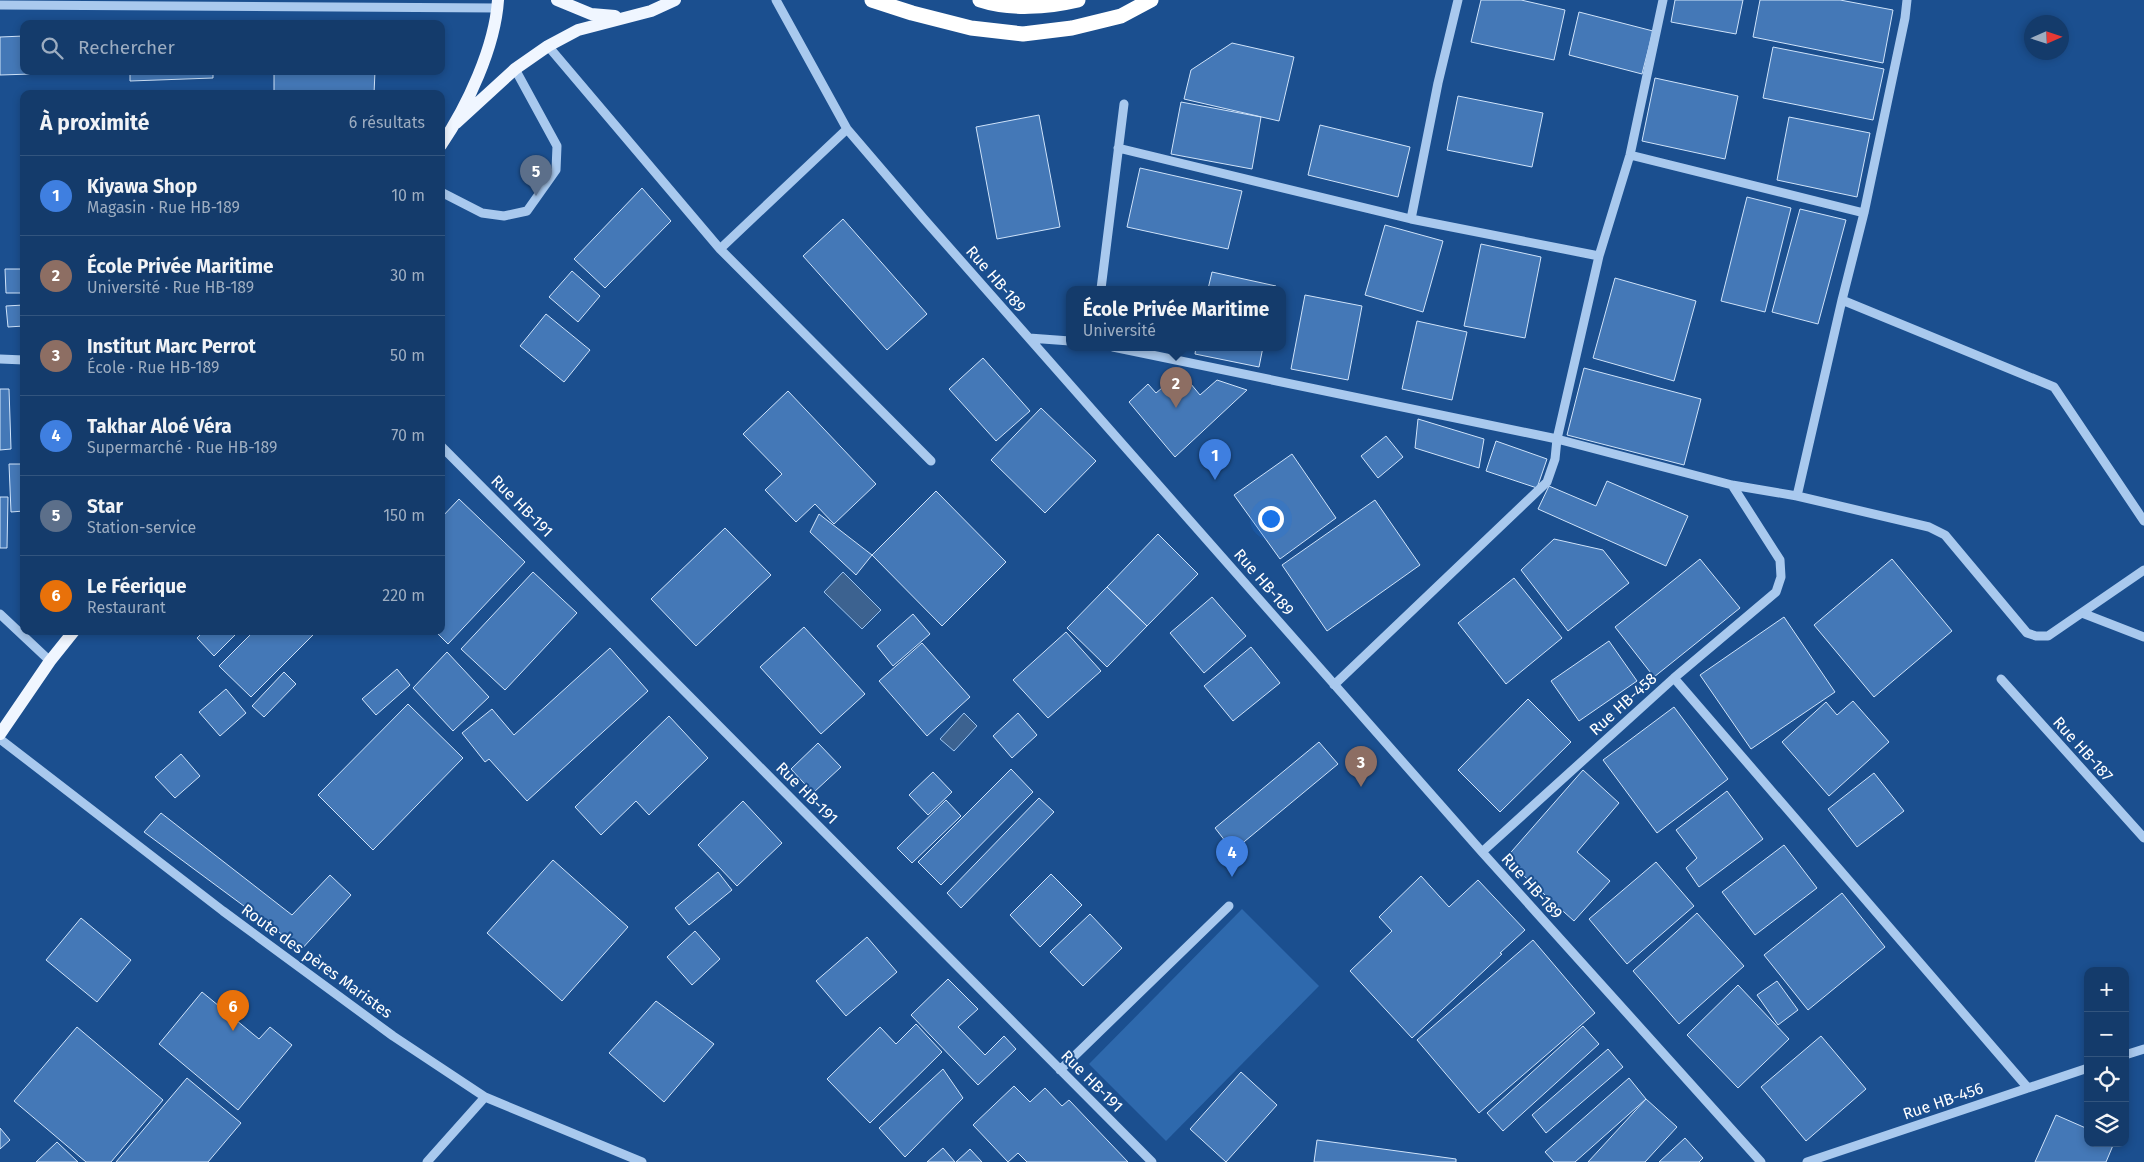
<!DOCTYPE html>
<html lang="fr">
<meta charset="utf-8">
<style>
:root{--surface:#143b6b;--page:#1d4271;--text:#f1f3f6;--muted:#9dadc1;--line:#33557e;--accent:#95b2f1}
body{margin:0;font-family:"Fira Sans",sans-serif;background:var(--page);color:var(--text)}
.controls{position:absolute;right:15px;bottom:15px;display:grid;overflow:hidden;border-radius:10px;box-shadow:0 2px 8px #0003}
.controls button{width:45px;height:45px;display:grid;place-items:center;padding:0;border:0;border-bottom:1px solid var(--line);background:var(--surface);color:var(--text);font:25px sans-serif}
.compass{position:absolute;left:2024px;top:15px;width:45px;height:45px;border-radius:50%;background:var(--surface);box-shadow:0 2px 8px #0003;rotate:87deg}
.you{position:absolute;left:1270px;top:518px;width:18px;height:18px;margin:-12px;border:4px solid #fff;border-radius:50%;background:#1a73e8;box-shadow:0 0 0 8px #1a73e833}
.badge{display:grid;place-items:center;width:32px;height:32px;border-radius:50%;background:var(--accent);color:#fff;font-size:16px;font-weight:700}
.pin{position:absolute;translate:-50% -41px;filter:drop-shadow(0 1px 2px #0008)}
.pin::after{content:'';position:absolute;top:26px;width:18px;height:15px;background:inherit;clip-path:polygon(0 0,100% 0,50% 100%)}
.popup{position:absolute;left:1066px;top:286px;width:220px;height:65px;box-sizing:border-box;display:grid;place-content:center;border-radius:10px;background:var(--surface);filter:drop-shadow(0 1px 4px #0005);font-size:16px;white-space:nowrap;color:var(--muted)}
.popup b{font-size:19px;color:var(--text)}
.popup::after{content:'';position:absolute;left:50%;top:100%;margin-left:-10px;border:10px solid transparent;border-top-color:var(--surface)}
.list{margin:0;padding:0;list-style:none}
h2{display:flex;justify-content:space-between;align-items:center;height:65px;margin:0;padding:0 20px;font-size:21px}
h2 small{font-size:16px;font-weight:400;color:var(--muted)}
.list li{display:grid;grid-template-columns:32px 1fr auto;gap:15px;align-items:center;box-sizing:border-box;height:80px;padding:0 20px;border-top:1px solid var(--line)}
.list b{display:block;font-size:19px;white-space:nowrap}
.list p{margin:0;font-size:16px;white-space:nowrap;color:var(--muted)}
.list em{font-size:16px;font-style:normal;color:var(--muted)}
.icon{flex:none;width:28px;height:28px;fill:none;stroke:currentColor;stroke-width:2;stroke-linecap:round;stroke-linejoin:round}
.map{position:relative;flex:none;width:2144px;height:1162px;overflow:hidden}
.search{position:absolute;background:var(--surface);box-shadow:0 2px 8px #0003;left:20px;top:20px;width:425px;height:55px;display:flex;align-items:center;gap:12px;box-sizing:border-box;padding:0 18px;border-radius:10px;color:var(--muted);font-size:19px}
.panel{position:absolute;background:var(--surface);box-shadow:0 2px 8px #0003;left:20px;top:90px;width:425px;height:545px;border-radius:10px}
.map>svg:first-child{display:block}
.green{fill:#2e69ad}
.water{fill:#3c6290;stroke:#9cc4f0}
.building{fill:#4478b7;stroke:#cfe3fa}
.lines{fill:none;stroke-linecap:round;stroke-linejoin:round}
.minor{stroke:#a9c9ee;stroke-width:9}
.major{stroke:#f0f6ff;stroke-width:12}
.highway{stroke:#fff;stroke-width:15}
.labels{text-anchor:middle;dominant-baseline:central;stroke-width:4;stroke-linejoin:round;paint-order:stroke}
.street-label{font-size:16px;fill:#fff;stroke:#1b4f8f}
</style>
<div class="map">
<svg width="2144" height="1162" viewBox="0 0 2144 1162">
<rect width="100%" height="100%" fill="#1b4f8f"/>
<path class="green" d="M1242 909 1319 986 1166 1141 1089 1064Z"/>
<path class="water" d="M843 572 881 610 862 629 824 592Z
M964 713 977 726 954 751 940 739Z"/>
<path class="building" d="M1481 0H1521L1565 10 1554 60 1471 42Z
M1675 0H1743L1736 34 1671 22Z
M1760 0H1840L1893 10 1883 63 1753 37Z
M1579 12 1653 31 1642 74 1569 55Z
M24 36V71L96 72 0 75V37Z
M1232 43 1294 57 1279 121 1184 99 1191 70Z
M1773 47 1884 69 1873 120 1763 98Z
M130 71H213V78L130 81Z
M274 71H375L374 94H274Z
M1655 78 1738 96 1725 159 1642 141Z
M1458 96 1543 113 1532 167 1447 150Z
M1181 102 1261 117 1252 169 1171 154Z
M1039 115 1060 227 997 239 976 127Z
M1789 117 1870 133 1857 197 1777 180Z
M1320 125 1410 147 1398 197 1308 175Z
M1140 168 1242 191 1228 249 1127 227Z
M642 188 671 221 605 288 574 259Z
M1747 197 1791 208 1765 312 1721 301Z
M1800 209 1846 220 1818 324 1772 312Z
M843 219 927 314 887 350 803 256Z
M1385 225 1443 241 1423 312 1365 295Z
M1481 244 1541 257 1525 338 1464 326Z
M5 269H24V293H6Z
M572 271 600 296 578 322 549 297Z
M1212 272 1276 286 1275 289H1208Z
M1615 278 1696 301 1674 381 1593 358Z
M1305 295 1362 306 1348 380 1291 369Z
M24 305V326L8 327 6 306Z
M546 314 590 350 564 382 520 346Z
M1417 321 1467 332 1452 400 1402 389Z
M1196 347H1263L1259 367 1195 354Z
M983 358 1030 411 996 441 949 389Z
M1584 368 1701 399 1684 465 1567 435Z
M1181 372 1200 395 1217 380 1247 390 1175 457 1129 402 1148 384 1156 393Z
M0 389H9L11 449 0 450Z
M788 391 876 484 834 524 815 504 796 522 765 490 782 474 743 434Z
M1041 408 1096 461 1045 513 991 460Z
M1418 419 1484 439 1479 468 1415 448Z
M1386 436 1403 457 1378 478 1361 456Z
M1496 441 1547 459 1537 488 1486 471Z
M1292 454 1336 518 1280 559 1234 495Z
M9 464H24V511L11 512Z
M1607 481 1688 516 1666 566 1538 509 1549 486 1596 506Z
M936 491 1006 562 942 626 872 555Z
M0 497H8L7 548H0Z
M459 499 525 562 448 644 435 631H441V518Z
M1375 500 1420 565 1327 631 1282 565Z
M819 514 872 555 856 575 810 532Z
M725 528 771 575 696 646 651 599Z
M1158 534 1198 574 1147 626 1107 587Z
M1554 539 1603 550 1629 583 1568 631 1521 570Z
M1700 559 1740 608 1654 677 1615 627Z
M1892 559 1952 631 1874 697 1814 625Z
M533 572 577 613 505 690 461 649Z
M1514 578 1562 638 1506 684 1458 623Z
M1107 587 1147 626 1107 667 1067 628Z
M1212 597 1246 636 1204 673 1170 633Z
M913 614 930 634 893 666 877 646Z
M1784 617 1835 692 1751 749 1700 675Z
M804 627 865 694 821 734 760 667Z
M204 631H239L214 656 197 638Z
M254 631H317L251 697 219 666Z
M1066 632 1101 671 1048 718 1013 680Z
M1609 641 1637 681 1579 721 1551 681Z
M922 643 970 697 927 736 879 681Z
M1251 647 1280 683 1233 721 1204 686Z
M610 648 648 691 527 801 489 759 485 762 462 733 492 709 514 735Z
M447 652 489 697 453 731 413 688Z
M397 669 410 685 376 715 362 699Z
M284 672 296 684 264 717 252 706Z
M226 689 246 713 220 736 199 712Z
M1528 699 1571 742 1500 812 1458 770Z
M1853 701 1889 742 1829 796 1782 742 1826 702 1837 715Z
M408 704 463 758 373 850 318 795Z
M1674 707 1728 779 1657 833 1603 760Z
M1018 713 1037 735 1012 758 993 736Z
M669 716 708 758 649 815 636 801 601 835 575 807Z
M1319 742 1338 764 1233 851 1215 828Z
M818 743 841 767 813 793 791 769Z
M181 754 200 776 175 798 155 777Z
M1011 769 1033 792 941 885 918 862Z
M1583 770 1619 803 1577 852 1610 881 1574 921 1505 859Z
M933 772 952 792 928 815 909 795Z
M1874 773 1904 811 1857 847 1828 809Z
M1727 791 1763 839 1699 887 1686 868 1697 858 1676 830Z
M1039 798 1054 812 961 908 947 893Z
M946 800 961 816 912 863 897 848Z
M743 801 782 843 737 886 698 845Z
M161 813 292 915 330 875 351 895 300 951 283 935 144 832Z
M1784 845 1817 888 1755 935 1722 892Z
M553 860 628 927 562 1001 487 933Z
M1656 862 1694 906 1627 964 1589 919Z
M718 872 732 890 689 925 675 908Z
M1051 874 1082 905 1040 947 1010 915Z
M1421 876 1449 907 1478 880 1525 930 1500 953 1502 954 1412 1038 1350 971 1392 931 1379 917Z
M1842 893 1885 947 1808 1010 1764 955Z
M1697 913 1744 966 1679 1024 1633 971Z
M1090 914 1122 948 1083 986 1050 952Z
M81 918 131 960 97 1002 46 960Z
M695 931 720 959 692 985 667 957Z
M867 937 897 972 846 1016 816 981Z
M1533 940 1595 1013 1479 1113 1417 1040Z
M948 979 978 1009 958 1027 985 1055 1004 1036 1016 1049 978 1085 911 1015Z
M1777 981 1798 1010 1778 1025 1757 995Z
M1738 985 1789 1039 1738 1088 1687 1035Z
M202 992 259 1039 270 1027 292 1045 238 1110 159 1044Z
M656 1001 714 1044 664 1102 609 1053Z
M916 1024 942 1052 870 1123 827 1079 880 1027 896 1044Z
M1583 1026 1599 1044 1503 1131 1487 1113Z
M77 1027 163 1100 111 1162H86L14 1101Z
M1821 1036 1866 1089 1806 1141 1761 1087Z
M1608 1049 1623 1067 1546 1133 1532 1115Z
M943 1069 963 1098 905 1157 879 1128Z
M1241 1072 1277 1105 1226 1162 1190 1129Z
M187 1078 241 1123 208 1162H116Z
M1629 1078 1646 1099 1575 1162H1554L1545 1152Z
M1014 1086 1030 1102 1045 1088 1062 1106 1069 1100 1128 1162H1027L1018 1153 1008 1162 973 1125Z
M1646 1099 1677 1127 1645 1162H1588Z
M2056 1115 2088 1129V1143H2114L2106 1162H2035Z
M0 1128 10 1140 0 1149Z
M1685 1138 1703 1158 1699 1162H1659Z
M1317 1140 1456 1159V1162H1314Z
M57 1142 78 1162H36Z
M943 1148 955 1162H927Z
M970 1149 982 1162H956Z"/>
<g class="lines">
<path class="minor" d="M776 0 847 129 924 219 1482 852 1761 1162
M0 5 498 8
M548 46 720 249 931 461
M1118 148 1411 219 1599 256
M1630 155 1864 213
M441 192 482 213 504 216 527 211 556 170 557 146 515 69
M1411 219 1438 83 1458 0
M720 249 847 129
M1101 289 1124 104
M1842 300 2054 387 2144 521
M1029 338 1070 341
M1113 347 1557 439 1732 485 1797 496 1929 527 1945 535 2027 633 2036 636H2048L2144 570
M0 359 24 360
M441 446 1152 1162
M1797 496 1842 300 1864 213 1905 18 1907 0
M2082 613 2144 637
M0 614 50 661
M1674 678 2028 1088
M2001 679 2144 838
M1334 685 1547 482 1555 459 1557 439 1599 256 1630 155 1663 0
M0 739 223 911 393 1036 485 1097 642 1162
M1482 852 1674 678 1776 592 1781 577 1780 560 1732 485
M2125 1055 2144 1049
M1060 1070 1229 906
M427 1162 485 1097
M1807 1162 2088 1068"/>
<path class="major" d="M557 0 591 14 615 16
M456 123 515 69 548 46 578 30 651 11 675 0
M441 145C467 107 495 47 498 0
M0 734 50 661 74 631"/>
<path class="highway" d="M872 0 912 13 971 28 1023 34 1072 28 1121 16 1151 0
M980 0C1010 10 1048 7 1078 0"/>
</g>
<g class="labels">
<g class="street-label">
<text transform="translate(996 279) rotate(49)">Rue HB-189</text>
<text transform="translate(522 506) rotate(45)">Rue HB-191</text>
<text transform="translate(1264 582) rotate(49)">Rue HB-189</text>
<text transform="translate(1623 704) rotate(-42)">Rue HB-458</text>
<text transform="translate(2083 749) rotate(48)">Rue HB-187</text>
<text transform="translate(807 793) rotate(45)">Rue HB-191</text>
<text transform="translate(1532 886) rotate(48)">Rue HB-189</text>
<text transform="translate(317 961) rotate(36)">Route des pères Maristes</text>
<text transform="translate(1092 1081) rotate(45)">Rue HB-191</text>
<text transform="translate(1943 1101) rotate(-19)">Rue HB-456</text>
</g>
</g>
</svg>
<div class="controls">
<button>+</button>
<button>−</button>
<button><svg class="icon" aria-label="locate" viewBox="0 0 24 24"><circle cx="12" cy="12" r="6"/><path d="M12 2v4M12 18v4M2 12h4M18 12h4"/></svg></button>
<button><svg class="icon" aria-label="layers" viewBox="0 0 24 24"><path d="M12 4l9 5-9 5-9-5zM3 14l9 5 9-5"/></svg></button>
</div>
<svg class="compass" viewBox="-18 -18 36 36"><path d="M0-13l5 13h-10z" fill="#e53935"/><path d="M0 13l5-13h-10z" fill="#9dadc1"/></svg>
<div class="you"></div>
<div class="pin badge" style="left:1215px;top:480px;background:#3f7fe0">1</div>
<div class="pin badge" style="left:1176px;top:408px;background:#8d6e63">2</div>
<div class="popup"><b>École Privée Maritime</b>Université</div>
<div class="pin badge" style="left:1361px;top:787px;background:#8d6e63">3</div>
<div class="pin badge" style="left:1232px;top:877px;background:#3f7fe0">4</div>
<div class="pin badge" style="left:536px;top:196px;background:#5c6f8a">5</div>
<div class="pin badge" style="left:233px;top:1031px;background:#e8710a">6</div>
<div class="search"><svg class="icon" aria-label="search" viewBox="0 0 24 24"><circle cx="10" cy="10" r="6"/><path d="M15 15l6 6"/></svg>Rechercher</div>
<section class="panel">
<h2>À proximité<small>6 résultats</small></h2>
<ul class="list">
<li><span class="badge" style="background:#3f7fe0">1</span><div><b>Kiyawa Shop</b><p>Magasin · Rue HB-189</p></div><em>10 m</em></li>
<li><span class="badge" style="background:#8d6e63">2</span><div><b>École Privée Maritime</b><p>Université · Rue HB-189</p></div><em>30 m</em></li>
<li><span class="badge" style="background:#8d6e63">3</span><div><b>Institut Marc Perrot</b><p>École · Rue HB-189</p></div><em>50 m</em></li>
<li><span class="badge" style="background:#3f7fe0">4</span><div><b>Takhar Aloé Véra</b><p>Supermarché · Rue HB-189</p></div><em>70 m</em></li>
<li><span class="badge" style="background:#5c6f8a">5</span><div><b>Star</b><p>Station-service</p></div><em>150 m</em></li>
<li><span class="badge" style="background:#e8710a">6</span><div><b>Le Féerique</b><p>Restaurant</p></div><em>220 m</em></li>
</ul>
</section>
</div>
